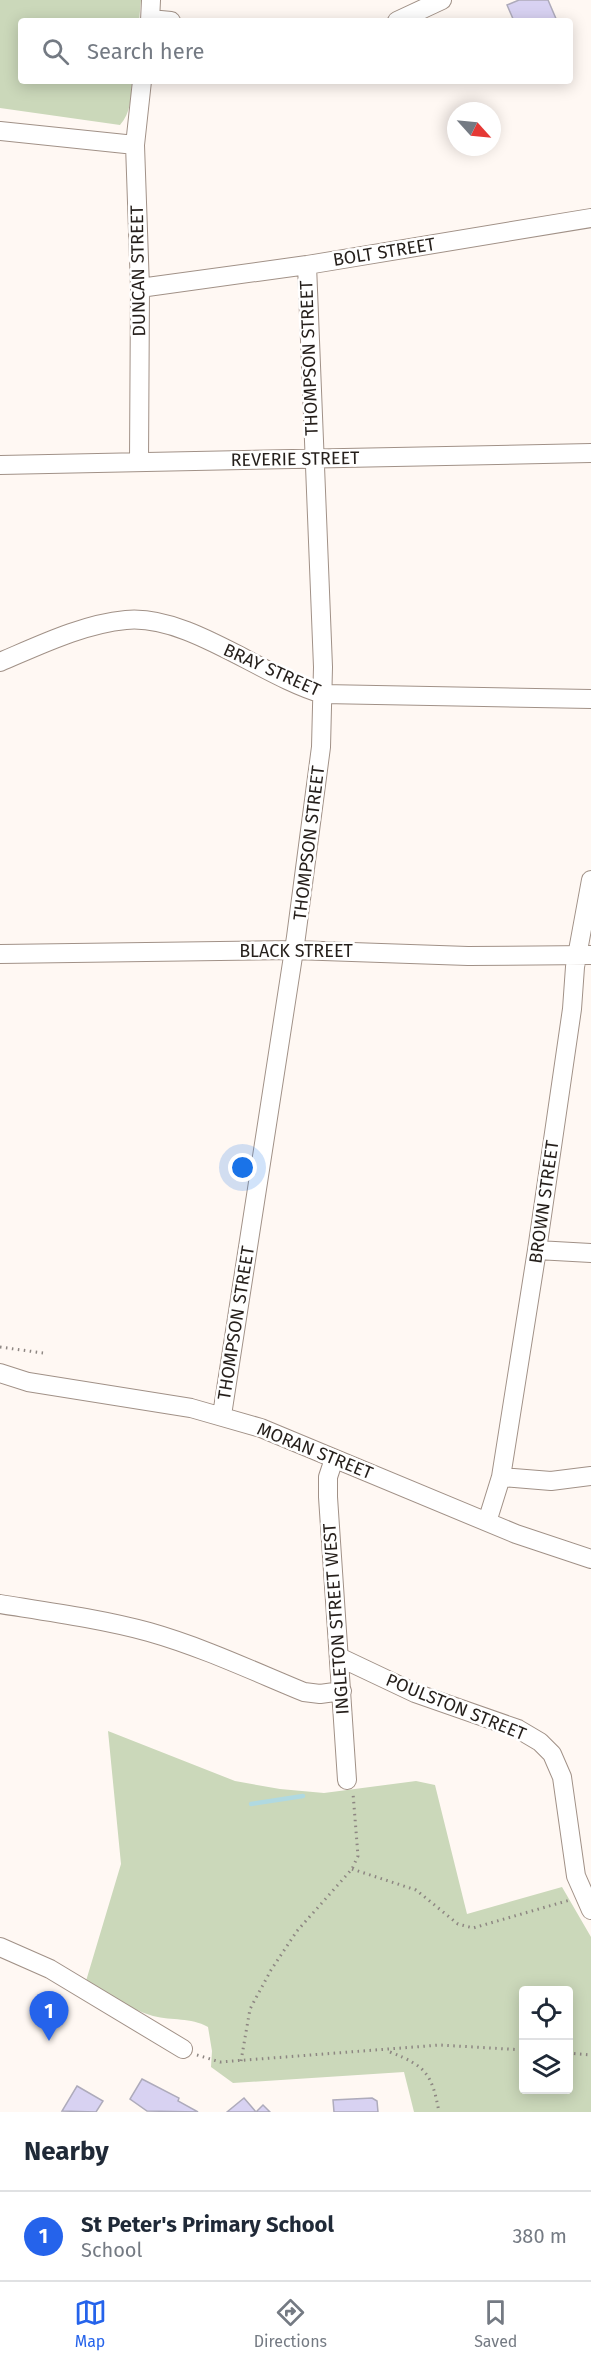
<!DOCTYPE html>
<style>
:root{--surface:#fff;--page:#f6f6f7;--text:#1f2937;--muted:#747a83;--line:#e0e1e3;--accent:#2563eb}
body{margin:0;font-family:"Fira Sans",sans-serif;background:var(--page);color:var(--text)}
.controls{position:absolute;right:18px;bottom:18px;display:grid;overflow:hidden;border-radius:6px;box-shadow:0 3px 15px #0003}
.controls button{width:54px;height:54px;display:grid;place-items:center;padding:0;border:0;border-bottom:2px solid var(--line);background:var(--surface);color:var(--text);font:30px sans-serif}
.compass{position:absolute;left:447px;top:102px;width:54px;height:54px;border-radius:50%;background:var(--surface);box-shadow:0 3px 15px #0003;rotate:117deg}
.you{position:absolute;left:243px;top:1168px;width:21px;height:21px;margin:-15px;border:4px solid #fff;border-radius:50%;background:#1a73e8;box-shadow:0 0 0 9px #1a73e833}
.badge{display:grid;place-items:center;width:39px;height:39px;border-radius:50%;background:var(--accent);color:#fff;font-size:20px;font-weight:700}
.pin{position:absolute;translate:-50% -50px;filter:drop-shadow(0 2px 3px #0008)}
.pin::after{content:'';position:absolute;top:32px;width:21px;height:18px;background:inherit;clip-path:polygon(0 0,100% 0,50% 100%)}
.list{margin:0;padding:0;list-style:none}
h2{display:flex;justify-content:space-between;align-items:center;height:78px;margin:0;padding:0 24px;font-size:26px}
h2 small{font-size:20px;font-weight:400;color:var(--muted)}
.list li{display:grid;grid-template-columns:39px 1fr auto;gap:18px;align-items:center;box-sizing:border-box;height:90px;padding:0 24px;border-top:2px solid var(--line)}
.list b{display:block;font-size:22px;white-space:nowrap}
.list p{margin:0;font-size:20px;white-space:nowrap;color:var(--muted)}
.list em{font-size:20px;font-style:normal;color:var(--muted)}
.icon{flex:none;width:33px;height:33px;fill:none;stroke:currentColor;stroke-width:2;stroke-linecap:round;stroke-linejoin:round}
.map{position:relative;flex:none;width:591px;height:2112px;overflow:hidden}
.search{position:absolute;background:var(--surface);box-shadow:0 3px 15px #0003;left:18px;right:18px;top:18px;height:66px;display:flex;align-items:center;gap:15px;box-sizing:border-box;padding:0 21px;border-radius:6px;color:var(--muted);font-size:22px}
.sheet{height:168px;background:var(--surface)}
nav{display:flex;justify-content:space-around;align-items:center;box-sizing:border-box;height:84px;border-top:2px solid var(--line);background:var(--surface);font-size:16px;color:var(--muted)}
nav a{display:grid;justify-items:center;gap:3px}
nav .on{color:var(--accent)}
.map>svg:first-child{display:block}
.green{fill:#cbd8ba;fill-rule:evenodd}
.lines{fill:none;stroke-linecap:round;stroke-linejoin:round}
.stream{stroke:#b0d9e1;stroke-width:4.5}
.building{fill:#d8d2f2;stroke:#aeabbb;stroke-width:1.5}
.minor-casing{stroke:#a19187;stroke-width:20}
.path{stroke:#8d8682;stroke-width:3;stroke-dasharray:1.5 4.5;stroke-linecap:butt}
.minor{stroke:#fff;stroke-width:18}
.labels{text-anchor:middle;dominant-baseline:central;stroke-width:5;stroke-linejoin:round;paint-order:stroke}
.street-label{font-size:18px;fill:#251f1b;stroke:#fff}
</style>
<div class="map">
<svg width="591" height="2112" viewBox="0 0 591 2112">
<rect width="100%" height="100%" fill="#fff8f3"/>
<path class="green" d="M0 0H141L139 21H21V81H132C131 97 131 113 120 125L0 108Z
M108 1731 235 1781 280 1789 324 1793 416 1781 435 1785 467 1914 562 1887 591 1937V2112H414L404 2072 233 2083 211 2067 212 2051 208 2027C190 2017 173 2021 153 2016 129 2009 108 1994 86 1981L121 1864ZM524 1990H568V2090H524Z"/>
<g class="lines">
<path class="stream" d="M251 1804 303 1796"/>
</g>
<path class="building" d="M519 0H548L557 21H514L507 5Z
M142 2079 179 2098 178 2101 198 2112 147 2111 130 2099Z
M77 2086 103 2101 96 2112 62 2111Z
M244 2098 256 2112 263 2105 270 2112H227Z
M372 2098 377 2101 378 2112H334L333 2100Z"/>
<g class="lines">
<defs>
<path id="minor" d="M150 19 171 21
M150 21 151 0
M397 21 442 0
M0 131 135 145
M140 288 307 265 591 218
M139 461 140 288 135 145 142 81
M0 465 591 453
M0 662C40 645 83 624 126 620 188 614 263 677 323 694L591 699
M0 954 294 950 468 956 591 955
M537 1250 591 1253
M0 1373 28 1382 191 1408 261 1428 516 1534 591 1559
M222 1415 296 937 321 747 323 667 307 265
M334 1459 328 1477V1497L347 1780
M501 1477 551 1481 591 1476
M487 1522 501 1477 537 1250 572 1009 575 967 591 880
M0 1604C50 1612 101 1619 149 1632 202 1647 253 1671 304 1692L320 1694 342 1691
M339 1657 415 1693 518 1729 540 1742 552 1754 562 1777 576 1876 591 1910
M0 1947 50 1969 183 2049"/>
</defs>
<use href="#minor" class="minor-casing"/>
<path class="path" d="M0 1347 43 1353
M352 1869 416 1890 458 1924 473 1928 570 1900
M390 2052C426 2066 432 2074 439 2112
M568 2053 591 2055
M197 2055 220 2062 440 2045 524 2050
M241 2061 250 2009 271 1970 297 1931 352 1869 358 1856 353 1793"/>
<use href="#minor" class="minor"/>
</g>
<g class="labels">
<g class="street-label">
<text transform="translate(384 252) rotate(-9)">BOLT STREET</text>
<text transform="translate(138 271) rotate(-91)">DUNCAN STREET</text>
<text transform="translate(309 358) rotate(-92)">THOMPSON STREET</text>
<text transform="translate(295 459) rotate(-1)">REVERIE STREET</text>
<text transform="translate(272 670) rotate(24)">BRAY STREET</text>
<text transform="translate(309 843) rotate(-83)">THOMPSON STREET</text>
<text x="296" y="951">BLACK STREET</text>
<text transform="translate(544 1202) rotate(-82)">BROWN STREET</text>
<text transform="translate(236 1323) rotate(-81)">THOMPSON STREET</text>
<text transform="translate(315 1451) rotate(22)">MORAN STREET</text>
<text transform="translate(336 1619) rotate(-94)">INGLETON STREET WEST</text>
<text transform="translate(456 1707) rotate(22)">POULSTON STREET</text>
</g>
</g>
</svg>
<div class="controls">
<button><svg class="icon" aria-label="locate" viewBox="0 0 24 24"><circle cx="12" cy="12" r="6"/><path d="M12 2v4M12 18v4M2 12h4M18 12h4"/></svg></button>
<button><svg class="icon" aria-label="layers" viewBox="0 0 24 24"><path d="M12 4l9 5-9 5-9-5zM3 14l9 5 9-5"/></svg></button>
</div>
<svg class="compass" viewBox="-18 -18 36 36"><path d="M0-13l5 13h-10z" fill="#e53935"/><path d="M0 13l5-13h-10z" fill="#747a83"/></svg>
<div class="you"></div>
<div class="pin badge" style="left:49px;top:2041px">1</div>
<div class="search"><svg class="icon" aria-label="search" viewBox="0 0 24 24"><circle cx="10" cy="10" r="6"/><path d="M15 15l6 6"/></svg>Search here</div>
</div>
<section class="sheet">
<h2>Nearby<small></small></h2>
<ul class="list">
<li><span class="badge">1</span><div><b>St Peter's Primary School</b><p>School</p></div><em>380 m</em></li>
</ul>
</section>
<nav>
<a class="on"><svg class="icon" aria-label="map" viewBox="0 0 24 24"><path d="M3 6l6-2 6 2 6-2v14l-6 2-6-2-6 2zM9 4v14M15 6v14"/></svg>Map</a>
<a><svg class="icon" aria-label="directions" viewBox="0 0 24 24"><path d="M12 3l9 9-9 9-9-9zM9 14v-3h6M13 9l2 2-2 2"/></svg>Directions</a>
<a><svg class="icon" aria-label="saved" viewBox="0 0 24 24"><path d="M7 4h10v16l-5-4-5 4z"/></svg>Saved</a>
</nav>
